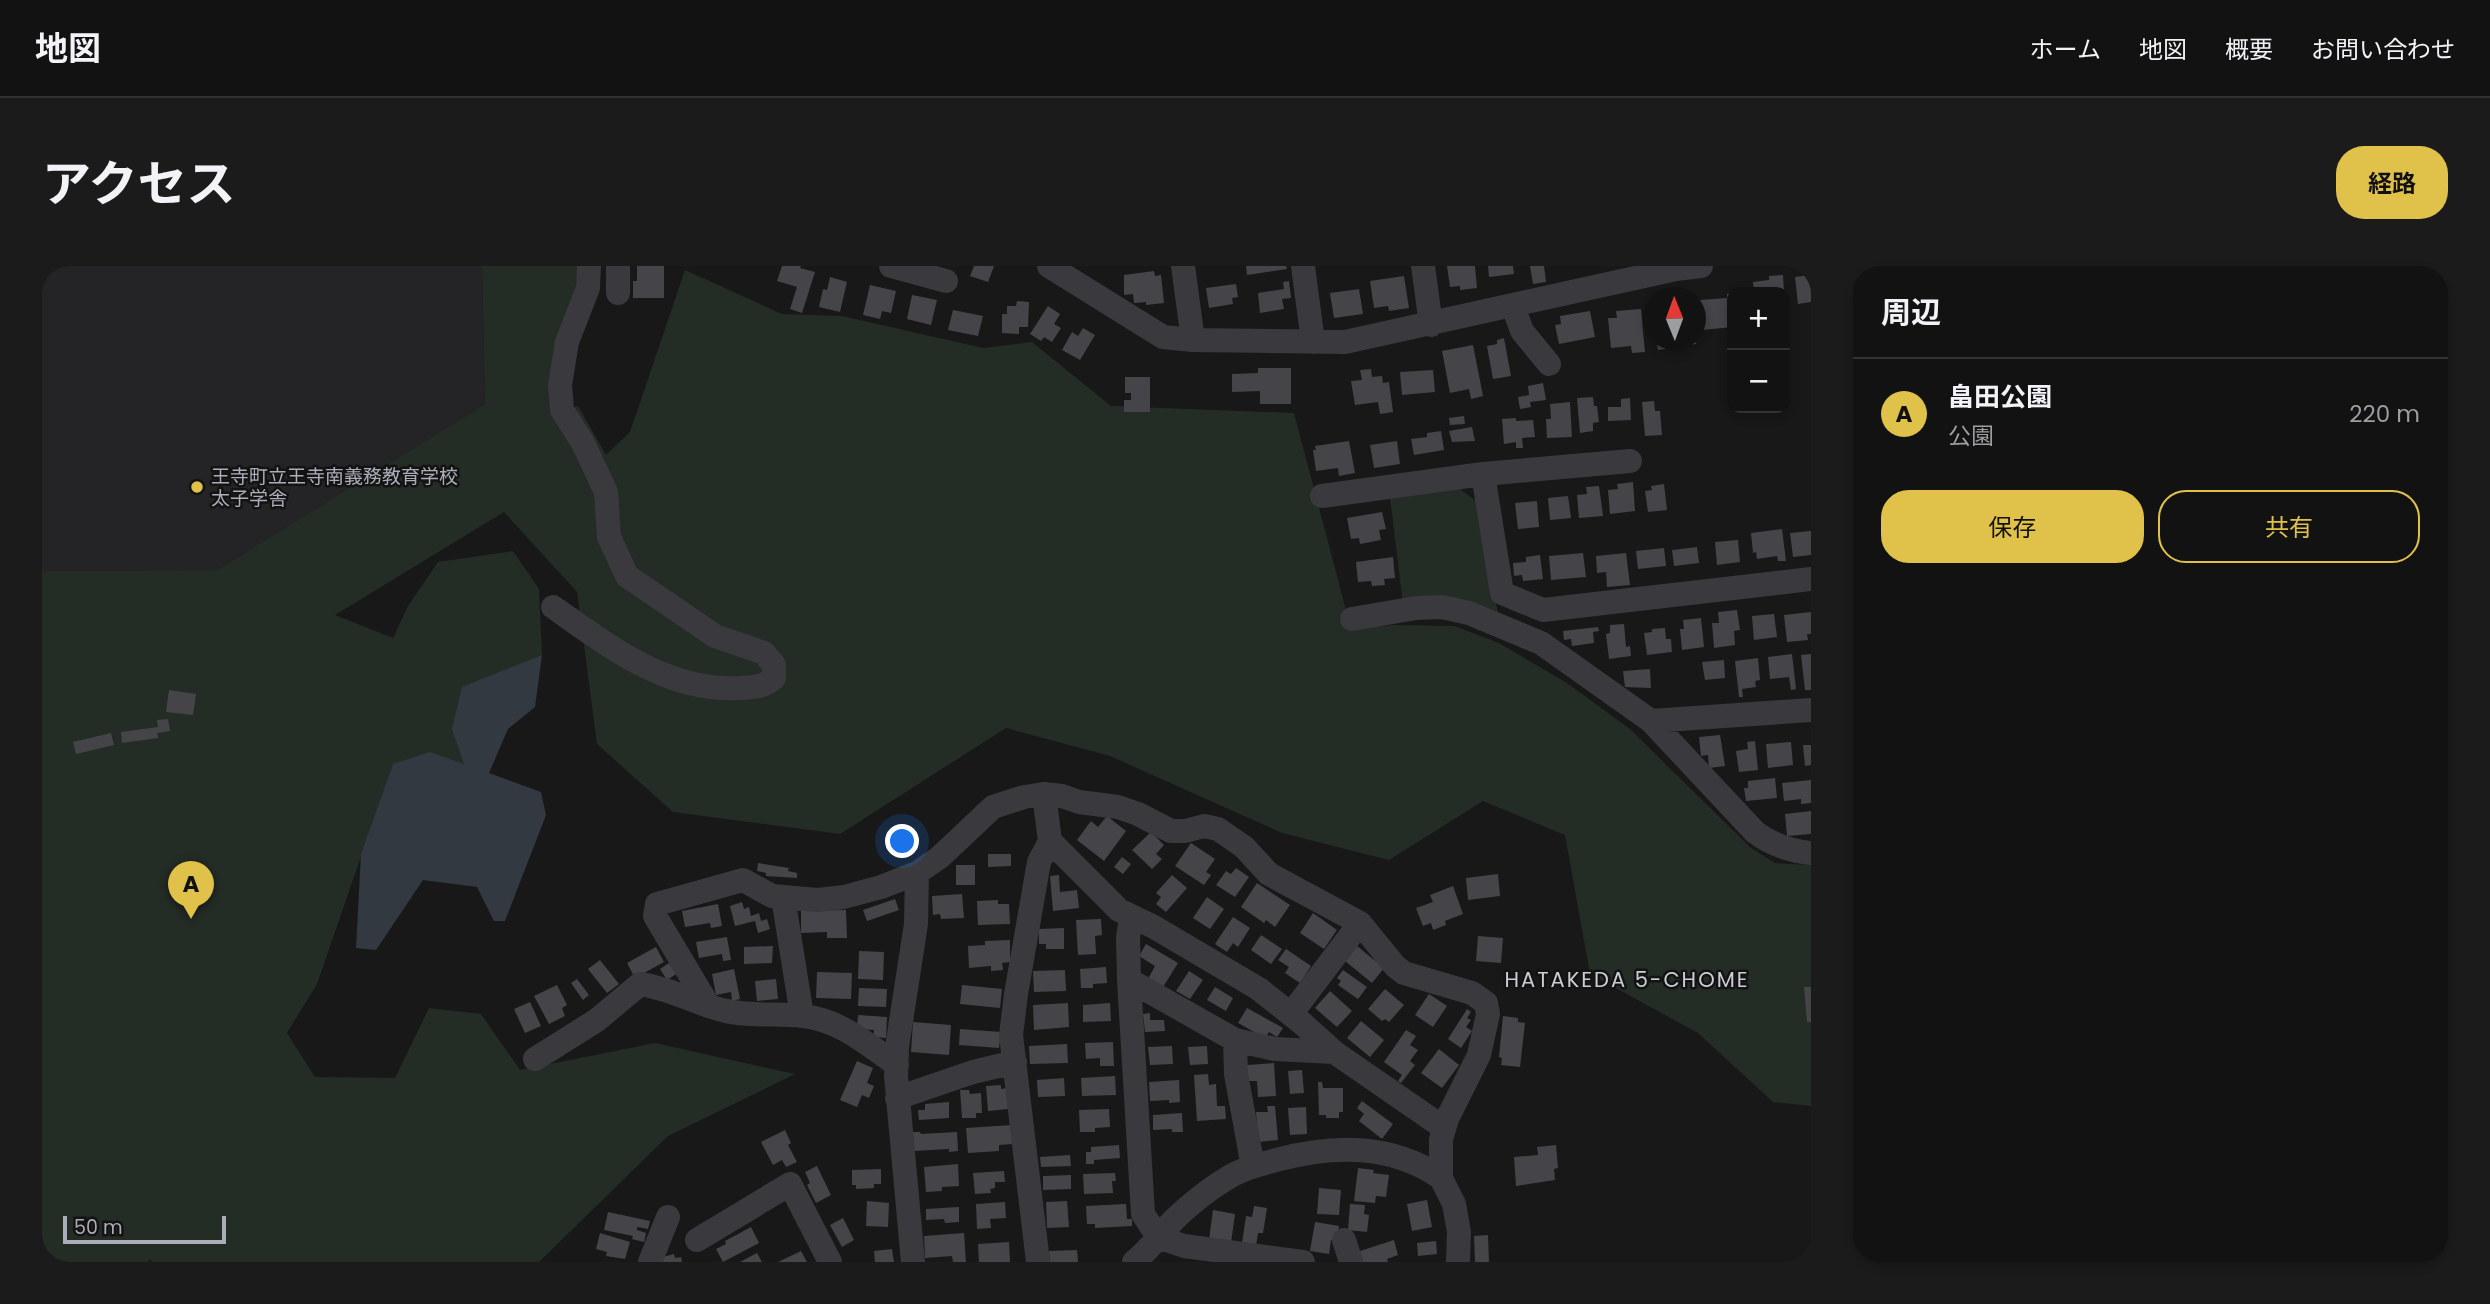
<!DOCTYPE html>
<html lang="ja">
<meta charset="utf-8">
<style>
:root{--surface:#121213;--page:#1b1b1c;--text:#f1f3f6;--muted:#9c9ea0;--line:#313233;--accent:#e0c149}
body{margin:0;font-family:Poppins,"Noto Sans JP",sans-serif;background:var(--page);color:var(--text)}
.controls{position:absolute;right:21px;top:21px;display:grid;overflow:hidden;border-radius:14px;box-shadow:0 4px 10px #0003}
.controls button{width:63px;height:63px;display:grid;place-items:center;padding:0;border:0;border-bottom:2px solid var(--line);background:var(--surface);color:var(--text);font:35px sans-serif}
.compass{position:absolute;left:1601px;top:21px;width:63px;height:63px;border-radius:50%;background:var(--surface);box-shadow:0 4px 10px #0003;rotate:359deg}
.scale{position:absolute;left:21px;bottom:18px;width:163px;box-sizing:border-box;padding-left:7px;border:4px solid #abadb8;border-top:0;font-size:19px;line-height:24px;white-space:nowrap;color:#abadb8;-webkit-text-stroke:5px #131314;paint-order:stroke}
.you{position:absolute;left:861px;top:576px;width:24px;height:24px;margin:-18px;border:5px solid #fff;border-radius:50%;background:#1a73e8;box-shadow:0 0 0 10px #1a73e833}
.badge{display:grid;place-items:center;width:46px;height:46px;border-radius:50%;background:var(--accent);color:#111;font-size:23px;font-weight:700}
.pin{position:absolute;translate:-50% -58px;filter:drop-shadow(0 2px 4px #0008)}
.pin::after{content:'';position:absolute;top:37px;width:24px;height:21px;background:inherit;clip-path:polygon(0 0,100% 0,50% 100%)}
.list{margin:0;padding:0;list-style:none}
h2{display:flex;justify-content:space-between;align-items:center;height:91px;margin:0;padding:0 28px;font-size:30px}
h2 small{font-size:23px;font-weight:400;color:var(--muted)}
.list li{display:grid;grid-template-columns:46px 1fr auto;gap:21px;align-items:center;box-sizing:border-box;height:112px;padding:0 28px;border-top:2px solid var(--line)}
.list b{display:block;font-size:26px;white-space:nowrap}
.list p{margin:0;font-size:23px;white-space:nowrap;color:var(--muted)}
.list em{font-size:23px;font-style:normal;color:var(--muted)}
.actions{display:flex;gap:14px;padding:21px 28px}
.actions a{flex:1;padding:16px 0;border:2px solid var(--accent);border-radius:28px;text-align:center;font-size:24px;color:var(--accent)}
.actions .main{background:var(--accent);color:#111}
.map{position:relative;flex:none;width:1769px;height:996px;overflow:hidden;border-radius:28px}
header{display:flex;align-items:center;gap:42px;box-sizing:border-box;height:98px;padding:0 35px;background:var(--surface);border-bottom:2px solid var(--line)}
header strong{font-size:33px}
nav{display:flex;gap:38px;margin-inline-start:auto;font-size:24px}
.intro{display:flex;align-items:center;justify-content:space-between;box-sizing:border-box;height:168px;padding:0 42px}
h1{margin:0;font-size:49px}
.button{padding:18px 32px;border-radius:28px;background:var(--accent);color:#111;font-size:24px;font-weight:700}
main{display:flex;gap:42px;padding:0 42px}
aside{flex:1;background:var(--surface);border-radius:28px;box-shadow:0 4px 10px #0003}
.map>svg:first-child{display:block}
.built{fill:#242426}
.green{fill:#242c26}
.water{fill:#323941}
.building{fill:#454549}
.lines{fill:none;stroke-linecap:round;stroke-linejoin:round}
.minor{stroke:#39393e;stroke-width:24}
.poi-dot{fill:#e0c149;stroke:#131314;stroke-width:2.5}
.labels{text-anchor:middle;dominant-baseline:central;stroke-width:5;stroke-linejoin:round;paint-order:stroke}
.poi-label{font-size:19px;fill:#abadb8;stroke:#131314;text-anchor:start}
.neighbourhood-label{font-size:21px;letter-spacing:2px;fill:#cccdd4;stroke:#131314}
</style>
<header>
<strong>地図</strong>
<nav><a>ホーム</a><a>地図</a><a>概要</a><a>お問い合わせ</a></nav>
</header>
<div class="intro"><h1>アクセス</h1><a class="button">経路</a></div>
<main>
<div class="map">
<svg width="1769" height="996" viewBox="0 0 1769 996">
<rect width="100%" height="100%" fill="#181819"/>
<path class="built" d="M0 0H440L443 138 175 304 0 305Z"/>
<path class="green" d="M440 0H536L534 21 509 119 508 147 536 140 564 189 588 166 643 4 740 48 800 50 941 82 990 76 1069 140 1252 147 1309 363 1351 359 1412 360 1457 377 1525 417 1588 463 1709 582 1733 597 1769 599V840L1731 836 1656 767 1548 708 1523 569 1441 535 1347 594 1240 567 1068 490 964 462 798 568 631 546 555 478 535 326 462 246 293 349 351 372 366 340 396 296 471 285 497 323 500 389 420 422 422 498H351L275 718 245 767 273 811 353 812 387 742 439 748 478 804 613 777 753 808 626 870 497 996H110L108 993 106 996H0V305L175 304 443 138Z
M1415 221 1434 235 1456 347 1361 338 1348 231Z"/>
<path class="water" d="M500 389 493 441 466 463 447 507 499 526 504 549 463 655H452L435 621 381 614 334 684 314 682 319 588 351 498 388 486 422 498 410 463 420 421Z"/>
<path class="building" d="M595 0H622V32H591V15H595Z
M740 0H759L758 2 773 6 760 47 748 43 755 21 735 15Z
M932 0H952L946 16 928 10Z
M1204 0H1244L1245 3 1205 9Z
M1405 0H1433L1435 22 1418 24V20L1408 21Z
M1446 0H1471L1472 8 1447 11Z
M1488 0H1502L1504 16 1491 18Z
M1112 5 1113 10 1119 9 1122 37 1104 39V36L1092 37 1091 28 1082 29V9Z
M1741 9 1742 26H1712L1711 16 1727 14V10Z
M1769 9V36L1756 38 1753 11Z
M1362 10 1367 42 1347 45 1346 40 1332 42 1328 15Z
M788 11 805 16 798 46 777 41 781 23 785 24Z
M1247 15 1249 32 1240 33 1242 43 1218 47 1216 27 1242 23 1241 16Z
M1194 18 1196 31 1190 32 1191 38 1167 42 1164 22Z
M828 19 854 25 849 47 840 45 838 53 821 49Z
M1317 23 1321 48 1292 52 1288 27Z
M1634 24V28L1646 26V32H1620L1619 26Z
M1690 27V61L1660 64 1658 34 1685 32V28Z
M870 29 895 34 889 59 865 53Z
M975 35 987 36 986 61H977V68L960 67V48H965V40H974Z
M1006 40 1018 48 1012 58 1019 62 1010 76 1002 71 999 75 988 68Z
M1599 43 1603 86 1590 87 1589 80 1569 82 1566 52H1575L1574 45Z
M911 44 941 50 936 70 906 64Z
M1548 45 1553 71 1517 78 1513 59 1519 58 1518 50Z
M1041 62 1053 69 1038 94 1020 84 1030 66 1036 70Z
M1462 72 1469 110 1451 113 1445 80 1455 78V74Z
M1614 74H1653L1654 78 1616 84Z
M1431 79 1441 130 1429 133 1427 123 1408 127 1400 85Z
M1216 102H1249V138H1218V125L1190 126V108L1216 107Z
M1329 103 1330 111 1340 110 1341 117 1347 116 1351 146 1338 148 1336 136 1313 139 1309 115 1320 114 1318 104Z
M1391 104 1393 126 1360 129 1358 106Z
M1083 111H1108V146H1082V134H1089V127H1083Z
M1501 117 1504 134 1488 136 1489 141 1478 143 1476 131 1487 129 1486 120Z
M1551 131 1552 140H1555L1557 156 1551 157V165L1538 167 1535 132Z
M1588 132 1589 154 1566 155V141H1579V133Z
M1612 135 1613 145H1618L1620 169 1603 170 1600 136Z
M1528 136 1530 171 1505 172 1504 153H1509L1508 138Z
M1422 150 1423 158 1408 159 1407 152Z
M1474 152V155L1491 154 1493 171 1480 172 1481 182H1474V176L1462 178 1460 153Z
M1430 161 1433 175 1410 176 1407 165Z
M1399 165 1402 184 1372 189 1369 173 1385 171V167Z
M1307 175 1313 207 1297 210 1296 202 1274 205 1271 184H1274L1273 180Z
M1355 175 1358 198 1332 202 1328 179Z
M1591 216 1593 245 1568 248 1566 224 1576 223 1575 218Z
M1622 218 1625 244 1606 246 1603 225 1610 224 1609 220Z
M1557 220 1561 250 1537 252 1535 229 1545 228 1544 221Z
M1526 230 1529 252 1508 254 1506 232Z
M1495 235 1497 261 1476 263 1473 237Z
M1340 246 1344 263 1337 264 1339 274 1318 278 1317 272 1309 273 1305 252Z
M1740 263 1744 295H1736L1735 290 1715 293 1714 286 1711 287 1709 267Z
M1769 265V289L1751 291 1748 267Z
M1696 274 1698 296 1675 299 1673 276Z
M1655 281 1657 297 1632 300 1630 284Z
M1622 282 1624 300 1596 303 1594 285Z
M1541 287 1544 311 1509 314 1507 290Z
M1584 287 1588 319 1565 321 1564 306 1555 307 1554 290Z
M1498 289 1501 313 1481 315 1480 309 1472 310 1471 297 1484 296V291Z
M1351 291 1353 312 1342 313 1343 319 1330 320 1329 315 1316 316 1314 296Z
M1695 344 1698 364 1692 365 1693 379 1672 382 1670 357H1677L1676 346Z
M1769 346V368H1765L1766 374 1745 376 1742 349Z
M1732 348 1735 371 1712 374 1710 350Z
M1659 352 1662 381 1640 384 1638 363H1642L1641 354Z
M1582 358 1584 381 1588 380 1589 390 1567 393 1564 368 1568 367V359Z
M1556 361 1557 365 1551 366 1552 377 1530 380 1529 373 1522 374 1521 365Z
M1623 362 1624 373H1629L1630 386 1605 389 1602 367 1610 366V363Z
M1750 388 1754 423 1749 424 1747 411 1728 413 1726 391Z
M1769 388V424H1763L1759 389Z
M1716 392 1718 414 1713 415 1714 421 1700 423 1701 431H1697L1693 395Z
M1682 394 1683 412 1663 414 1660 396Z
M1608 403 1609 422 1583 421 1581 405Z
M127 424 154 428 151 449 124 446Z
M126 453 128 465 115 467 116 472 80 477 79 466 116 461 115 454Z
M69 467 72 479 34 488 31 476Z
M1678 469 1683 500 1667 502 1666 489 1659 490 1657 471Z
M1713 475 1716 504 1697 506 1694 485 1706 483 1705 476Z
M1749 476 1751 499 1726 502 1724 478Z
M1761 479H1769V499L1763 500Z
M1733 512 1735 532 1704 535 1702 522H1706V515Z
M1769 514V537L1759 538V533L1742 535 1740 517Z
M1769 545V568L1745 570 1743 548Z
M1065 550 1084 565 1062 595 1035 574 1049 555 1056 561Z
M1109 566 1122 579 1114 588 1120 593 1110 603 1090 584Z
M1149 577 1173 593 1164 606 1169 609 1162 619 1133 600Z
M946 588H969V600L946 601Z
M1080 591 1089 598 1081 608 1072 601Z
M716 597 747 602 746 605 755 607V612L724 610V607L715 605Z
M914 599H933V619H914Z
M1194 602 1207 611 1193 631 1174 619 1184 605 1189 608Z
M1456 608 1458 630 1426 634 1424 612Z
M1017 609 1018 626 1035 624 1037 642 1011 645 1008 610Z
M1130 609 1145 622 1124 646 1114 638 1119 631 1114 627Z
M1215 617 1248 639 1233 661 1224 654 1222 657 1199 641Z
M1411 620 1421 648 1403 655 1404 659 1391 664 1389 657 1381 660 1374 642 1391 636 1388 629Z
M920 628 922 652 899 653 898 648 891 649 890 630Z
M1165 631 1182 643 1168 663 1151 652Z
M853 633 857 644 825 655 821 644Z
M956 634V638H967L968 658 936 659 935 635Z
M700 636 702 643 707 641 709 650 717 647 719 655 725 653 728 663 716 667 713 655 693 660 688 640Z
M676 638 680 660 669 662 668 657 643 661 640 645Z
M804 644 805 672H785V666L759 667V645Z
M1271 647 1295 664 1282 683 1258 667Z
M1191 651 1208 662 1196 681 1191 677 1185 686 1173 678Z
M1059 653 1060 669 1053 670 1054 688 1036 689 1034 654Z
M1022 662V683H1004V678H997V663Z
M1219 669 1240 683 1229 698 1209 684Z
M1436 670 1461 672 1459 697 1434 695Z
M685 671 689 694 681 695 680 688 657 692 654 676Z
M968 674V696L960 697 961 704 949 705V700L927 702 926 680 943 679V675Z
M1104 678 1136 697 1121 721 1106 713 1113 700 1097 690Z
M731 680 730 697 702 698V681Z
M1315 680 1342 702 1330 717 1303 695Z
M614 681 622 696 593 712 585 697Z
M1244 683 1269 700 1258 717 1243 707 1247 701 1236 694Z
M817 685 842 686 841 714 816 713Z
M558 694 577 718 565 727 546 703Z
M627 697 634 708 625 714 618 703Z
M1064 701 1065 717 1051 718V722H1039L1038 703Z
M692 703 698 733 690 735 689 726 674 729 670 708Z
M1023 704 1024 725 992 726 991 705Z
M1301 704 1325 721 1316 733 1296 719 1299 715 1295 712Z
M1147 705 1161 714 1148 733 1134 725Z
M775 706 810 707 809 733 774 732Z
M535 713 547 729 541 734 529 717Z
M734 713 736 733 715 735 713 715Z
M515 719 525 739 520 742 523 750 507 758 492 730Z
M920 719 960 723 958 742 918 738Z
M1173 721 1191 732 1184 745 1165 734Z
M1762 721H1769V756H1765Z
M817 722 845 723 844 741 816 740Z
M1343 723 1362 739 1347 756 1343 753 1340 755 1326 743Z
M1288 725 1310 745 1295 761 1273 742Z
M1387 728 1405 740 1391 761 1373 749Z
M488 736 499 760 483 767 472 743Z
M1026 737 1027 761 992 764 991 739Z
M1068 737 1069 755 1041 756V739Z
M1205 742 1241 762 1235 771 1227 766 1223 772 1196 757Z
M1425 743 1429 746 1425 752 1429 754 1424 761 1430 765 1419 782 1406 773Z
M1108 747V754H1122L1123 765 1103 766 1101 748Z
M816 749 845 751 844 772 831 771 832 764 815 763Z
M1461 750 1476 752V756L1483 757 1478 801 1459 799 1460 792 1457 791Z
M1319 755 1342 774 1328 791 1305 772Z
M871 756 909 759 907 789 869 786Z
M918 763 959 766 957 782 917 779Z
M1364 764 1374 770 1368 779 1376 784 1368 795 1373 799 1359 817 1356 815 1360 809 1342 796Z
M1071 776 1072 800H1058V792L1044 793 1043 777Z
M1025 778 1026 797 988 798 987 780Z
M1130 780 1131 798 1108 799 1106 781Z
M1165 780 1166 798 1148 799 1146 781Z
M1397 783 1417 799 1400 822 1379 807Z
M815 795 831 802 825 817 832 820 827 832 820 829 815 841 798 834Z
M1232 797 1234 830 1216 831 1215 815H1206L1205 799Z
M1260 804 1262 827 1248 828 1246 805Z
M1166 808 1167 819 1174 818 1175 840H1183L1184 853 1155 855 1152 809Z
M1073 810 1074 829 1040 830 1039 812Z
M1022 812 1023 830 996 831 995 814Z
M1137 814 1138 836 1127 837V834L1108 835 1107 816Z
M1276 816H1280L1281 822H1301V846H1297V852H1284V849H1277Z
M959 819V823L965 822 966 843 946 845 944 820Z
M918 824H927L928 828 939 827 940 847H934V852H920Z
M1320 835 1351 858 1340 873 1317 855 1322 848 1315 842Z
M907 836V852L877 854 876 844H883V838Z
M1225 840H1233L1236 874 1216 876 1214 846H1226Z
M1264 841 1265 868 1248 869 1246 842Z
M1067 843 1068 861 1053 862V866H1038L1037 844Z
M1140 847 1141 866H1130V863L1111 864V849Z
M970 859 971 878 957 879V885L926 887 924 862Z
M743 864 749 877 746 879 755 896 744 901 740 894 731 899 719 876Z
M871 866H878L879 868 915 866 916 885 907 886V883L872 885Z
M1077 879 1078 892 1052 894V898H1044V886H1049V881Z
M1514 879 1516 902 1512 903 1513 914 1474 920 1472 891 1496 889 1495 881Z
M1028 889 1029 900 999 901 998 891Z
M916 898 917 920 900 921V925L884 926 882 901Z
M775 900 789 929 774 937 765 919 768 917 763 906Z
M1316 902 1332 904 1331 907 1347 909 1344 931 1334 930 1333 937 1312 935Z
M839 903V918H832V922L814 923V919H810V904Z
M962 905 963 916H953V922L948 923 949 927 933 928 931 907Z
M1073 907 1074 915H1070L1071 927 1042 928 1041 908Z
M1029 909V923L1001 924V910Z
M1277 922 1299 924 1297 949 1275 948Z
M1385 934 1390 961 1370 965 1365 938Z
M825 935 847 937 846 961 824 960Z
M1025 935 1027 961 1005 962 1004 936Z
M963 936 964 952 948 953 949 962 935 963 934 938Z
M1084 938 1085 953H1090V960L1053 962V958H1045L1044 940Z
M1308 938 1323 939 1322 948 1327 949 1325 966 1306 964Z
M1212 940 1225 942 1221 967H1216L1214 979 1200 977 1204 950 1210 951Z
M917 941V956L903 957 902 953 884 954V943Z
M1171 944 1193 948 1189 977 1167 974Z
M566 946 608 955 606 963 595 961V964L604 967 602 976 590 973 591 970 562 964Z
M801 952 812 974 800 981 788 959Z
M1273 956 1297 960 1295 975 1289 974 1287 988 1268 985Z
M709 961 717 977 681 996 674 983 684 978 683 975Z
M558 967 588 976 583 993 564 990 565 986 554 983Z
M922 967 924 996H911L910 990 883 992 882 970Z
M1446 969 1447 996H1433L1432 970Z
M1352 974 1356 989 1345 993 1346 996H1321L1318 985Z
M1394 975 1395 988 1376 990 1375 977Z
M967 976 968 996H937L936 978Z
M850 983 852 996H833L832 985Z
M1035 984 1036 996H1008L1007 985Z
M759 985 765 996H736Z
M715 987 720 996H698Z
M632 988 633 992 639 991 640 996H616L621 991Z"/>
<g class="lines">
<path class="minor" d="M576 0V27
M849 0 904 15
M1007 0 1121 71 1151 74 1303 76 1634 3 1659 0
M1141 0 1151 74
M1261 0 1271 76
M1381 0 1389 59
M1471 40 1480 65 1507 98
M1441 208 1460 327 1501 344 1769 313
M1280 230 1441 208 1588 195
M511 341C567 380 625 426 697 422 711 421 720 422 732 412V399L722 387 673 370 585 310 567 271 564 226 541 177 520 144 518 119 525 76 546 22 547 0
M1310 353 1374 342 1400 341 1427 347 1499 377 1609 455 1713 566C1730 579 1747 585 1769 587
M1609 455 1769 444
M1002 528 1008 575 1077 644 1112 661 1217 723 1261 758 1292 786 1402 862
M741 631 760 750
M1089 650 1086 672 1087 714 1101 948 1116 971 1142 980 1261 996
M1087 714 1193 774 1233 783 1292 786
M666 739 613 650 615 638 701 614 730 630 776 634 802 631 839 621 875 607 898 591 951 541 982 531 1002 528 1020 530 1037 536 1076 541 1096 548 1129 565H1143L1162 560 1176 563 1202 581 1227 608 1318 657 1353 700 1362 707 1430 727 1444 737 1446 748 1437 789 1405 853 1399 873V912L1412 938 1417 966 1416 996
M1249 748 1318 657
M1193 774 1194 808 1211 901
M493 793 555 754 598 718C628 722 652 737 680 744 707 751 734 747 761 750 798 754 825 778 855 799
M855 832 931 806 973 796
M655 974 748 918 788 996
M1302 974 1309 996
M608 996 626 951
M871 996 854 810 855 781 874 658 875 607
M996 996 969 769 974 728 997 596 1008 575
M1092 996C1106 985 1117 970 1129 957 1142 943 1167 923 1184 913 1199 903 1217 899 1234 894 1291 879 1349 877 1399 912"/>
</g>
<circle class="poi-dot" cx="155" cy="221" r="7"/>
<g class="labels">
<g class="poi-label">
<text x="169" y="210">王寺町立王寺南義務教育学校<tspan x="169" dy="22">太子学舎</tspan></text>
</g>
<g class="neighbourhood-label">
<text x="1585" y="713">HATAKEDA 5-CHOME</text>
</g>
</g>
</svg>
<div class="controls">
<button>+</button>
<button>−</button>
</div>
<svg class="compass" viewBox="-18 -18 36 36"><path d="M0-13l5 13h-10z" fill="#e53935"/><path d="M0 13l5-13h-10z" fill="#9c9ea0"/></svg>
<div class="scale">50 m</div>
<div class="you"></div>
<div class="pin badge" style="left:149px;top:653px">A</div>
</div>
<aside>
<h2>周辺<small></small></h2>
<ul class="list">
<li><span class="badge">A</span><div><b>畠田公園</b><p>公園</p></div><em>220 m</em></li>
</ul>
<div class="actions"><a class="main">保存</a><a>共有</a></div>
</aside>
</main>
